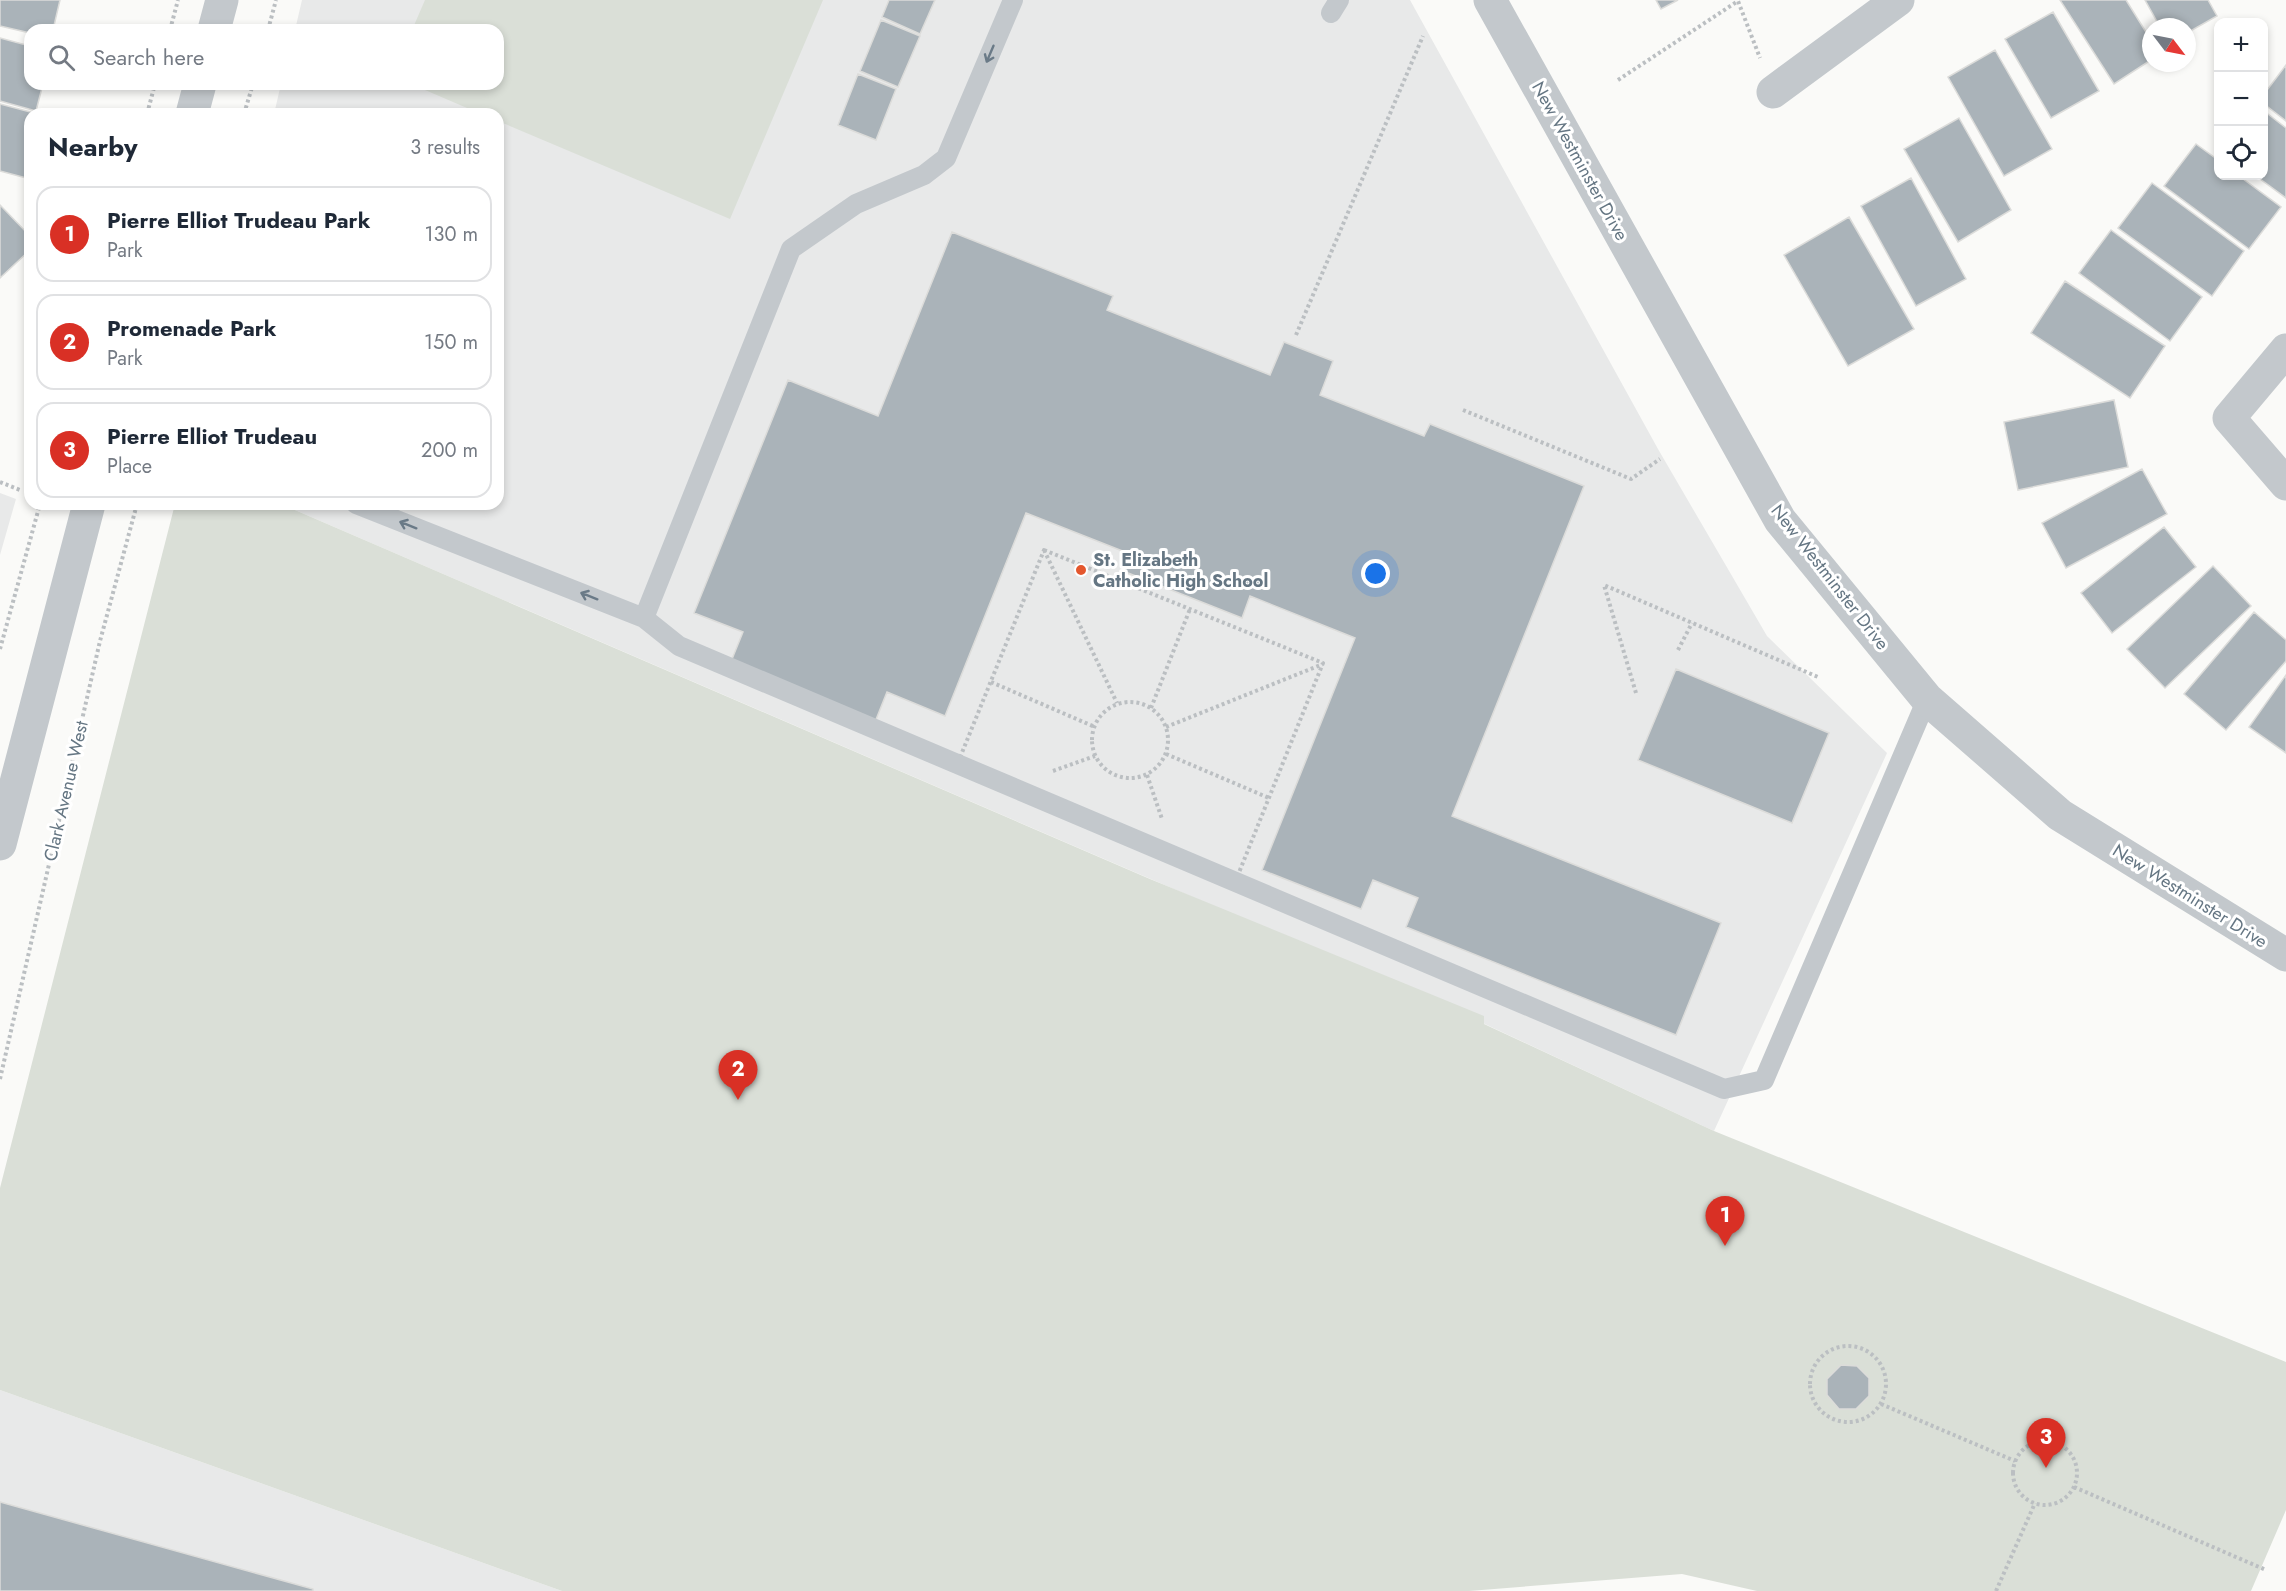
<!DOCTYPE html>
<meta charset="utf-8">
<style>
:root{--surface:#fff;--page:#f2f2f3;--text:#1f2937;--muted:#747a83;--line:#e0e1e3;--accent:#d93025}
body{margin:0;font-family:Jost,sans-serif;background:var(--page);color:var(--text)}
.controls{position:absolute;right:18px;top:18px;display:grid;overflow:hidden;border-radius:12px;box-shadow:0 3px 9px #0003}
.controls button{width:54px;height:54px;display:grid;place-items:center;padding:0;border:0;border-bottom:2px solid var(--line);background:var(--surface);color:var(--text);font:30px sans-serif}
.compass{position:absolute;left:2142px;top:18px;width:54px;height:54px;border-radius:50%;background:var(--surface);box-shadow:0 3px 9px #0003;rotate:122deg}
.you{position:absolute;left:1376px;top:574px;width:21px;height:21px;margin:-15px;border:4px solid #fff;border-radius:50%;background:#1a73e8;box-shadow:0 0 0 9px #1a73e833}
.badge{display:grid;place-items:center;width:39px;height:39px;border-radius:50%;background:var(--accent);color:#fff;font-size:20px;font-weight:700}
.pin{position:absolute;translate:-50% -50px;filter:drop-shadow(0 2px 3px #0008)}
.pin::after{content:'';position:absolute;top:32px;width:21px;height:18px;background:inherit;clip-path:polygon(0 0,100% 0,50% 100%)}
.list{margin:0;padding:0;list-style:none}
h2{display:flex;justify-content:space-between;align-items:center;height:78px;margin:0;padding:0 24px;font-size:26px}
h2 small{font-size:20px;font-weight:400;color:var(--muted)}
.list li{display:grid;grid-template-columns:39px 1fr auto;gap:18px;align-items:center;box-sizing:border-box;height:96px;margin:0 12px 12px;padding:0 12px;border:2px solid var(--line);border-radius:18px}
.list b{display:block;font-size:22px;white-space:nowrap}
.list p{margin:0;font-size:20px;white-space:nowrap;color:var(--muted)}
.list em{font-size:20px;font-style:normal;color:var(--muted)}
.icon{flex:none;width:33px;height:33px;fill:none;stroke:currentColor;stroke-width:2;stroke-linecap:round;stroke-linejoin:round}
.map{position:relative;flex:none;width:2286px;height:1591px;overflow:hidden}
.search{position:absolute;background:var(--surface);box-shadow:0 3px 9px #0003;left:24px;top:24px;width:480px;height:66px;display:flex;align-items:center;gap:15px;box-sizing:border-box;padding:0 21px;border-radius:18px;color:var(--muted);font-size:22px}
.panel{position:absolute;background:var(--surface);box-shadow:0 3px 9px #0003;left:24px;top:108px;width:480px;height:402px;border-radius:18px}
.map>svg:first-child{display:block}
.built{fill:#e8e9e9}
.green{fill:#dadfd7}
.building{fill:#aab3b9;stroke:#dcdcda;stroke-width:1.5}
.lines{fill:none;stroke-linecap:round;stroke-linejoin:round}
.path{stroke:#bbbfc2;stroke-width:4;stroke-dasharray:3 3;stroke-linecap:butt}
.service{stroke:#c3c8cc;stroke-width:20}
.minor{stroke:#c3c8cc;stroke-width:33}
.tertiary{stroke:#c3c8cc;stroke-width:33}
.oneway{stroke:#6a7a87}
.poi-dot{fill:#e4572e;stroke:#fff;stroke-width:2}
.labels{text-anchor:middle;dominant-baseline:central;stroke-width:6;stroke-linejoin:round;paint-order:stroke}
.street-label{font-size:18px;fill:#657683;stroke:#fff}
.poi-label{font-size:18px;font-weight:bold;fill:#657683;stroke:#fff;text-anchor:start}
</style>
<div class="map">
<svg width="2286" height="1591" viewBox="0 0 2286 1591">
<rect width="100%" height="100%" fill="#fafaf8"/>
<path class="built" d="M302 0H1410L1658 449 1767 636 1887 753 1714 1131 1457 1011 281 504H498V114H274L281 84H498V30H295Z
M0 493 16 499 0 555Z
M0 1390 562 1591H0Z"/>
<path class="green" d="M425 0H823L730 219 498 121V114H481L411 84H498V30H412Z
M175 504H281L1150 879 1484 1016V1024L1714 1131 2286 1362V1510L2251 1591H1757L1682 1574 1469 1591H562L0 1390V1188Z"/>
<path class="building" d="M0 0H60L53 30H30V33L0 26Z
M889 0H935L920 34 882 17Z
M1656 0H1678L1661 9Z
M2060 0H2126L2151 40V60L2114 84Z
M2145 0H2208L2217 16 2187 33V27H2160Z
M2053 12 2099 91 2051 118 2005 39Z
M881 20 920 36 898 87 860 71Z
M0 38 30 46V84H43L36 111 0 101Z
M1995 50 2052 149 2004 176 1948 77Z
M2286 65V121L2264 104V94Z
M858 74 896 89 876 140 838 125Z
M0 104 38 114H30V179L0 171Z
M2264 111 2286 128V198L2256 176H2264Z
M1959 118 2011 210 1958 242 1904 149Z
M2196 144 2218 160V176H2239L2281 207 2249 249 2164 186Z
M1911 178 1966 279 1916 306 1861 206Z
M2152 183 2244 251 2212 296 2118 228Z
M0 205 30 236V250L0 278Z
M1849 217 1914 329 1848 366 1784 255Z
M2111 230 2202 297 2170 341 2079 273Z
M952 232 1113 296 1107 310 1270 375 1284 342 1333 361 1320 395 1424 436 1430 424 1584 486 1452 816 1721 923 1676 1035 1406 927 1418 898 1373 880 1361 909 1262 870 1355 638 1250 596 1242 618 1123 571 1130 554 1026 513 945 716 887 692 875 722 730 664 743 632 694 613 788 380 878 416Z
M2065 281 2165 346 2130 398 2031 333Z
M2114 400 2128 467 2018 490 2004 422Z
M2142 469 2167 514 2066 568 2042 523Z
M2164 527 2196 567 2112 633 2081 593Z
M2213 566 2251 606 2165 688 2127 649Z
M2254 612 2286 640V661L2226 730 2184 694Z
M1676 669 1829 733 1792 823 1638 760Z
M2286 675V753L2249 727Z
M1841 1365 1857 1366 1869 1378V1396L1856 1409H1839L1827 1395V1379Z
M0 1502 313 1589V1591H0Z"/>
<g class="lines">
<path class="path" d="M170 30 178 0
M268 30 276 0
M1618 80 1738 1 1760 58
M147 114 155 84
M244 114 253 84
M1296 335 1423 36
M1463 410 1631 479 1660 459
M0 482 20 490
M1044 550 1323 663 1238 875 959 760Z
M1044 550 1117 703
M0 649 40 504
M1678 650 1692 623
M991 682 1095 727
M1636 693 1604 585 1818 677
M1092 740a38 38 0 1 1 76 0a38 38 0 1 1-76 0Z
M1151 708 1190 609
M1166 727 1323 664
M1166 754 1269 798
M1053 771 1095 756
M1147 775 1162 819
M0 1079 100 641 137 504
M1810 1384a38 38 0 1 1 76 0a38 38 0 1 1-76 0Z
M1881 1404 2015 1461
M2013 1473a32 32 0 1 1 64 0a32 32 0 1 1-64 0Z
M2074 1487 2266 1570
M1996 1591 2035 1503"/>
<path class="service" d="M1331 13 1339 0
M356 504 644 618 679 646 1724 1089 1764 1080 1927 699
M644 618 791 249 856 204 924 175 946 158 1013 0"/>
<path class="minor" d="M1773 92 1898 0
M2286 350 2229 418 2286 484"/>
<path class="tertiary" d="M1490 0 1780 520 1927 699 2060 815 2286 955
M214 30 222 0
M192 114 200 84
M0 844 89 504"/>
</g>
<defs><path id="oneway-shaft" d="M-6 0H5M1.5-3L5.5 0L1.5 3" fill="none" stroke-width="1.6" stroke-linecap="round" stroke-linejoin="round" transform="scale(1.5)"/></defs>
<g class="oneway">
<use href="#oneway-shaft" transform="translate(990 54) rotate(113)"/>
<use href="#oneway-shaft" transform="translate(408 525) rotate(-158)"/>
<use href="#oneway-shaft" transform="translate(589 596) rotate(-158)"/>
</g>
<circle class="poi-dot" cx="1081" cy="570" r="6"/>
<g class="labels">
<g class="street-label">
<text transform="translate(1580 161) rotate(61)">New Westminster Drive</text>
<text transform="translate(1830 577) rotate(52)">New Westminster Drive</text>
<text transform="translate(66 791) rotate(-77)">Clark Avenue West</text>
<text transform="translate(2190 896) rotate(32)">New Westminster Drive</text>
</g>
<g class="poi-label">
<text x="1093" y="560">St. Elizabeth<tspan x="1093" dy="21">Catholic High School</tspan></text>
</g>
</g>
</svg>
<div class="controls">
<button>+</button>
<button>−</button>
<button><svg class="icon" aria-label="locate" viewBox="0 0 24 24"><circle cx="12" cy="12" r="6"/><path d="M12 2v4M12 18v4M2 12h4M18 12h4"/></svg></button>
</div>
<svg class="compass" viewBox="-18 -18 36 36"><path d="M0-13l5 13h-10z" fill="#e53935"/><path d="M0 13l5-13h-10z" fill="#747a83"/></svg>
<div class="you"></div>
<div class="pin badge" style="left:1725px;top:1246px">1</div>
<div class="pin badge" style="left:738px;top:1100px">2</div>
<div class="pin badge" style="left:2046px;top:1468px">3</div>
<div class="search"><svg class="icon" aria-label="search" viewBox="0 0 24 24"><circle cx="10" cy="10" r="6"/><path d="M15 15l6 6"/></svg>Search here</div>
<section class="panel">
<h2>Nearby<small>3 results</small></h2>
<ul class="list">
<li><span class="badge">1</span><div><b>Pierre Elliot Trudeau Park</b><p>Park</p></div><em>130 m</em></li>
<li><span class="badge">2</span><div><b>Promenade Park</b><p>Park</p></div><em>150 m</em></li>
<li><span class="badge">3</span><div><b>Pierre Elliot Trudeau</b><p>Place</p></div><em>200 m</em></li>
</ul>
</section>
</div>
